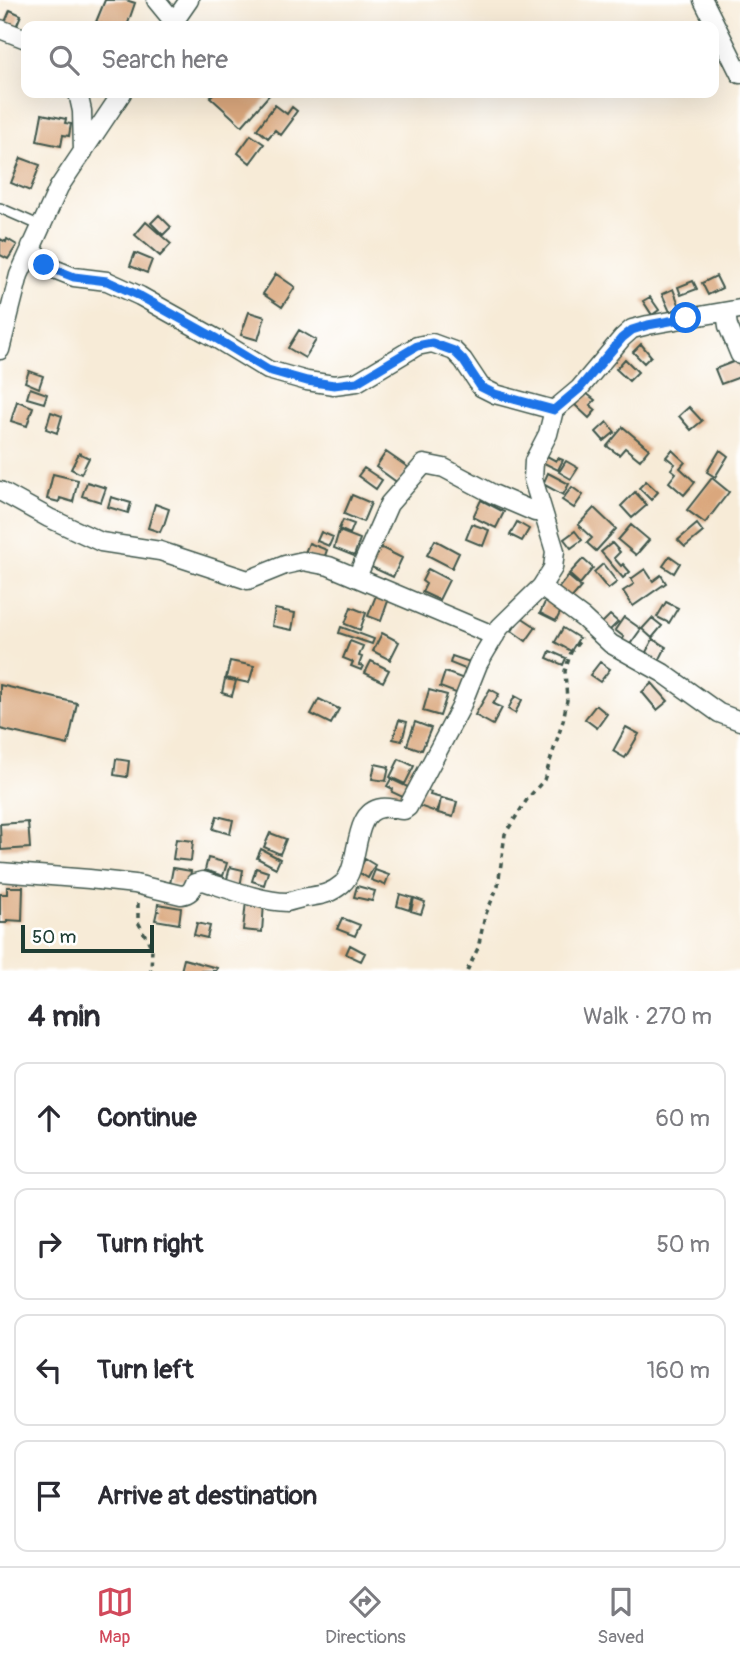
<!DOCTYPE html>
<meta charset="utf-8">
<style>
:root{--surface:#fff;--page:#f7f7f7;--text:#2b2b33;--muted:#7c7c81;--line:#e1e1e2;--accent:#d1495b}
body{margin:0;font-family:Pangolin,sans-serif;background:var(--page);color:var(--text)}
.scale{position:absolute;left:21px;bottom:18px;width:133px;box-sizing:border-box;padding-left:7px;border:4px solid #1f3d34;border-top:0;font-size:19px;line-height:24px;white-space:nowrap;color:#1f3d34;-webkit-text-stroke:5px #fff;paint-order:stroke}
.stop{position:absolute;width:21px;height:21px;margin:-16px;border:5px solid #1a73e8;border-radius:50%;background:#fff}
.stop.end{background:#1a73e8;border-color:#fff;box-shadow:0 2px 7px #0008}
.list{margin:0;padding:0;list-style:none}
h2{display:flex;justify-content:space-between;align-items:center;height:91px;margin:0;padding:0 28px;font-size:30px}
h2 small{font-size:23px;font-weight:400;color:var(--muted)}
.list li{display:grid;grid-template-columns:46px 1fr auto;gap:21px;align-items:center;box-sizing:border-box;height:112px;margin:0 14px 14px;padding:0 14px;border:2px solid var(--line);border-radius:14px}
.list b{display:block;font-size:26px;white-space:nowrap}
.list em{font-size:23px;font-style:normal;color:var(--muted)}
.icon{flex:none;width:38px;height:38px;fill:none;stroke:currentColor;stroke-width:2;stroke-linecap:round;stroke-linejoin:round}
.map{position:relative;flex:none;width:740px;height:971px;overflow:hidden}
.search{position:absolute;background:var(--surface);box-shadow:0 7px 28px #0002;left:21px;right:21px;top:21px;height:77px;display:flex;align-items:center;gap:18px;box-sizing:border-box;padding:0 24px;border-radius:14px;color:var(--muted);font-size:26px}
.sheet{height:595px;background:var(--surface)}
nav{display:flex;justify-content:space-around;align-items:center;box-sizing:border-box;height:98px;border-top:2px solid var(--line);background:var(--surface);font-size:19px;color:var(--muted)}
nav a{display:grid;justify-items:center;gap:4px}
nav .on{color:var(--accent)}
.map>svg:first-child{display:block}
.building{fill:#daa77d}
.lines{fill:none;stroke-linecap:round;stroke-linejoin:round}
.service-casing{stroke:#3f574c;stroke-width:12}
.minor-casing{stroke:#3f574c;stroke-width:21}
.path{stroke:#3f574c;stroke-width:3.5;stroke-dasharray:5 5;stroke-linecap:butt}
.service{stroke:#fff;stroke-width:9}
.minor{stroke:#fff;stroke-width:18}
.route{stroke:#1a73e8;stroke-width:9}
</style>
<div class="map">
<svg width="740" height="971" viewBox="0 0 740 971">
<rect width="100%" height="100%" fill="#fff"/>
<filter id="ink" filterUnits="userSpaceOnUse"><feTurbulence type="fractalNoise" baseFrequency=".0143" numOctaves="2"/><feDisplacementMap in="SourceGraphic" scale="14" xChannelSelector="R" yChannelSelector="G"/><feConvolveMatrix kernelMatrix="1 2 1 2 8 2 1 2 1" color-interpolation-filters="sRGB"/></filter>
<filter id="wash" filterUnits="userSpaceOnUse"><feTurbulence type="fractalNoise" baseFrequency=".00686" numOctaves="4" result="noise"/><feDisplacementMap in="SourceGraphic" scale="28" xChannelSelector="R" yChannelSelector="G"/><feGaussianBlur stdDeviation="1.57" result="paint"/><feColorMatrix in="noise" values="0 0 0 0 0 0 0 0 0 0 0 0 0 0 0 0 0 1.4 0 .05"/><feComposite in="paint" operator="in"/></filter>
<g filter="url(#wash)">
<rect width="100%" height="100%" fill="#f7ebd7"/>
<g id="blocks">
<path class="building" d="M105 0H126L135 3 127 26H108L96 22Z
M10 10 21 15 16 27 5 22Z
M214 93H271L242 126 210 97Z
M275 105 287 114 292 107 297 111 292 118 293 119 281 135 275 130 268 138 257 129Z
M42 114 66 119 65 123 71 124 69 136 63 135 61 146 37 141Z
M251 135 264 144 250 163 238 153Z
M21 158 40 165 30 191 11 183Z
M159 215 171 227 163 235 151 223Z
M146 222 171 244 160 256 135 235Z
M0 239 6 242 7 239 17 245 8 259 0 255Z
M135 253 152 260 147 273 130 266Z
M276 274 295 287 282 307 263 294Z
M716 276 722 288 708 295 702 283Z
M693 281 697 289 681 295 678 287Z
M673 289 680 307 670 312 662 294Z
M650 297 659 310 652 315 643 301Z
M249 312 265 317 258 340 241 335Z
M299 330 316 340 305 358 288 348Z
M641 344 651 356 644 363 633 352Z
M625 359 638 372 629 381 616 369Z
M738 360 740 365V377L721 384 715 369Z
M29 371 43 376 39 388 25 382Z
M30 388 47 394 44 403 27 398Z
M586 393 595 400 590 405 596 410 589 418 575 405Z
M17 401 33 407 27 426 11 421Z
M689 407 702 421 691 430 679 416Z
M51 412 62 416 57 433 46 429Z
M607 422 615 432 604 441 596 432Z
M623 427 649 449 640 460 625 448 619 455 607 446Z
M672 450 685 462 680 468 695 482 684 495 669 482 676 473 671 469 675 464 666 457Z
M720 450 728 456 715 477 707 472Z
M386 452 409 468 398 483 376 467Z
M79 453 89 458 81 474 71 469Z
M545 455 556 461 558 458 563 460 558 470 542 462Z
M566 461 578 468 571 479 559 472Z
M364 468 382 480 376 489 358 476Z
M548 473 569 484 563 495 543 484Z
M53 474 78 480 73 502 60 498 59 502 47 499Z
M712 478 729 492 705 523 687 510Z
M646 481 658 492 651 500 639 488Z
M87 482 106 488 101 502 82 496Z
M572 487 583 495 574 508 562 500Z
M635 492 647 505 632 518 621 506Z
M352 495 371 503 363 522 344 514Z
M111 497 131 503 128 513 108 507Z
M481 500 504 512 496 528 473 517Z
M155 504 169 509 164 525H163L160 532 148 528Z
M594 508 616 529 596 551 587 543 592 538 578 525Z
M343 520 354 524 350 534 339 529Z
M517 522 529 529 522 541 510 535Z
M472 524 489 530 483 546 466 539Z
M697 524 703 532 685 547 678 540Z
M631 525 649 540 636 555 618 540Z
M339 531 360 539 354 556 334 548Z
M575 531 582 540 571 548 564 539Z
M321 532 333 537 329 546 317 541Z
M435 540 459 553 452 568 427 555Z
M309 543 327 550 323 561 304 555Z
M612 543 620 552 614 558 621 566 623 564 630 572 623 578 601 552Z
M376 545 402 558 393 577 367 565Z
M670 556 680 563 674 573 663 566Z
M583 559 593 568 580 584 569 574Z
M603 564 617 582 608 589 594 572Z
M428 569 449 580 439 600 422 592 426 584 422 581Z
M645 569 653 581 661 575 666 583 633 606 623 591 634 584 631 579Z
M568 576 581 587 570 600 558 589Z
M377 593 389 598 381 621 368 616Z
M547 598 564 605 556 621 540 613Z
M666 602 678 608 669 623 657 617Z
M351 607 366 613 360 630 345 624Z
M275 609 295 613 292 630 272 626Z
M610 615 618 622 608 632 601 624Z
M521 617 536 627 526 641 512 631Z
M624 617 641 629 628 647 621 642 624 637 615 630Z
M652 618 662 626 652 638 642 629Z
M341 627 374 639 372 644 339 633Z
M563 628 579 638 571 651 555 642Z
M382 633 399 642 390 660 373 651Z
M653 639 666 647 659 661 645 654Z
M350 641 363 646 359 656 362 657 359 665 363 666 361 670 351 666 353 662 343 658Z
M550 651 566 658 563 665 547 658Z
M452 656 473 663 470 671 450 663Z
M230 661 254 666 249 683 226 678Z
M371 661 389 670 383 682 365 673Z
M600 662 610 669 600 682 590 675Z
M445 672 467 680 461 695 440 687Z
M225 679 236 681 232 696 222 693Z
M652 683 668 701 657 710 642 692Z
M0 685 77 703 68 745 0 729Z
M490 689 499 694 493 704 502 708 493 725 475 715Z
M429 690 447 695 440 716 423 711Z
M515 696 522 700 515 713 508 709Z
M319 699 339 709 331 724 311 714Z
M596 705 607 714 597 728 585 719Z
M399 720 407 722 402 741 393 739Z
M415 722 431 728 422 750 407 745Z
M626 727 639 734 625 758 613 751Z
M116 759 129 761 127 777 114 775Z
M399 759 414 766 405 784 390 777Z
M375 764 389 767 386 781 372 779Z
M391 779 412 789 407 799 392 792 393 789 387 786Z
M422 789 431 792 430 795 457 802 453 817 438 813 441 798 436 812 416 805Z
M217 816 233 820 230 834 213 829Z
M28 822 30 848 1 850 0 824Z
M270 833 286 839 280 854 264 847Z
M176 839 193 841 191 861 173 859Z
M261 849 280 859 276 868 257 858Z
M208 858 227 863 223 876 205 870Z
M365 859 375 865 368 878 358 872Z
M230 867 243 870 240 887 226 883Z
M173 868 191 871 188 887 170 884Z
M256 868 268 872 264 885 252 881Z
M375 870 389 875 385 885 371 880Z
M357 886 375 891 372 901 354 897Z
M7 887H23L22 921 7 920V923H0V894H7Z
M400 894 413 898 409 910 397 906Z
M414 898 425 902 421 914 411 911Z
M246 901 264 903 262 932 243 930Z
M158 904 181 908 179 924 155 920 157 911H158L157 910Z
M342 918 360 925 355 936 337 929Z
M197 923 210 926 207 938 194 935Z
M350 945 365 953 361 961 346 954Z
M184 959 217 968 216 971H181Z"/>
</g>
</g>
<g filter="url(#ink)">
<use href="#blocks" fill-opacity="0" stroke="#3f574c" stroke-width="2"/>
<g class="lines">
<defs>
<path id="service" d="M0 208 41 226"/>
<path id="minor" d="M156 0 174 22
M703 0 740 74
M171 26 189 0
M0 29 26 39
M78 93 82 111 83 152
M31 246 44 265 74 277 107 281 140 296 217 339 268 370 307 381 334 385 357 382 417 346 432 343 454 351 463 360 481 387 495 394 554 410
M726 313 728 326 740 355
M0 350 19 275 59 187 122 93
M0 491 49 518 101 542 160 551 248 580 285 565 303 561 329 566 495 636
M357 577 389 504 424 464 444 468 493 494 535 512 542 509
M541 587 583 618 611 644 663 673 719 713 740 721
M0 872 89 879 135 884 181 895C190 894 192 890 195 883L203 881C226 888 263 902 287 902 292 901 297 899 302 898 318 895 328 896 342 884 362 867 350 812 382 808 389 807 397 810 404 810L408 807 460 709 478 664 500 627 541 587 553 568 555 551 533 479 534 461 548 434 554 410 579 389 622 338 632 329 648 325 740 309"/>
</defs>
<use href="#service" class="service-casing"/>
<use href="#minor" class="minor-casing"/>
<path class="path" d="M138 903V922L152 948 151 971
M467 971 478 948 485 916 498 886 505 834 528 798 544 780 563 721 567 700 565 671 571 652 582 638"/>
<use href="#service" class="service"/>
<use href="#minor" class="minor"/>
</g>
</g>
<g class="lines" filter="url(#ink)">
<path class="route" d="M44 265 74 277 107 281 140 296 217 339 268 370 307 381 334 385 357 382 417 346 432 343 454 351 463 360 481 387 495 394 554 410 579 389 622 338 632 330 648 325 686 318"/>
</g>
</svg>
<div class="scale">50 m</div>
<div class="stop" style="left:686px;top:318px"></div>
<div class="stop end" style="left:44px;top:265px"></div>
<div class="search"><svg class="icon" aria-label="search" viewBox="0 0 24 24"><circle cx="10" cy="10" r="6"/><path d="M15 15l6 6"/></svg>Search here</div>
</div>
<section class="sheet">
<h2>4 min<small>Walk · 270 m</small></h2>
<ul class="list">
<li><svg class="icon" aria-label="ahead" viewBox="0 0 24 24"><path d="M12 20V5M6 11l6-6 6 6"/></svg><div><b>Continue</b></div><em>60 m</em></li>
<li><svg class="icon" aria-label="right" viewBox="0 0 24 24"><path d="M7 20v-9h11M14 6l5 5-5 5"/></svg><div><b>Turn right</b></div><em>50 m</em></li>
<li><svg class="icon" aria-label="left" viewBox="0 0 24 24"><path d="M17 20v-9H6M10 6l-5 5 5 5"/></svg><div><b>Turn left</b></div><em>160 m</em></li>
<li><svg class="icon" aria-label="arrive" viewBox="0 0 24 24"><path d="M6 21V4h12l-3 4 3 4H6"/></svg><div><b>Arrive at destination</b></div></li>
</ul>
</section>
<nav>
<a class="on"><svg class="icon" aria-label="map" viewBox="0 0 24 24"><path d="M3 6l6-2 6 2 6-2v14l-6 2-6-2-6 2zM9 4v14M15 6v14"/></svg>Map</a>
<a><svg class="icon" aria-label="directions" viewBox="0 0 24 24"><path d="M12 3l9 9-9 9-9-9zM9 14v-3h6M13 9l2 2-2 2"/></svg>Directions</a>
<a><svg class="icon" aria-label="saved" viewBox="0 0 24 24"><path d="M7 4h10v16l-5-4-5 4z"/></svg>Saved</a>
</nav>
